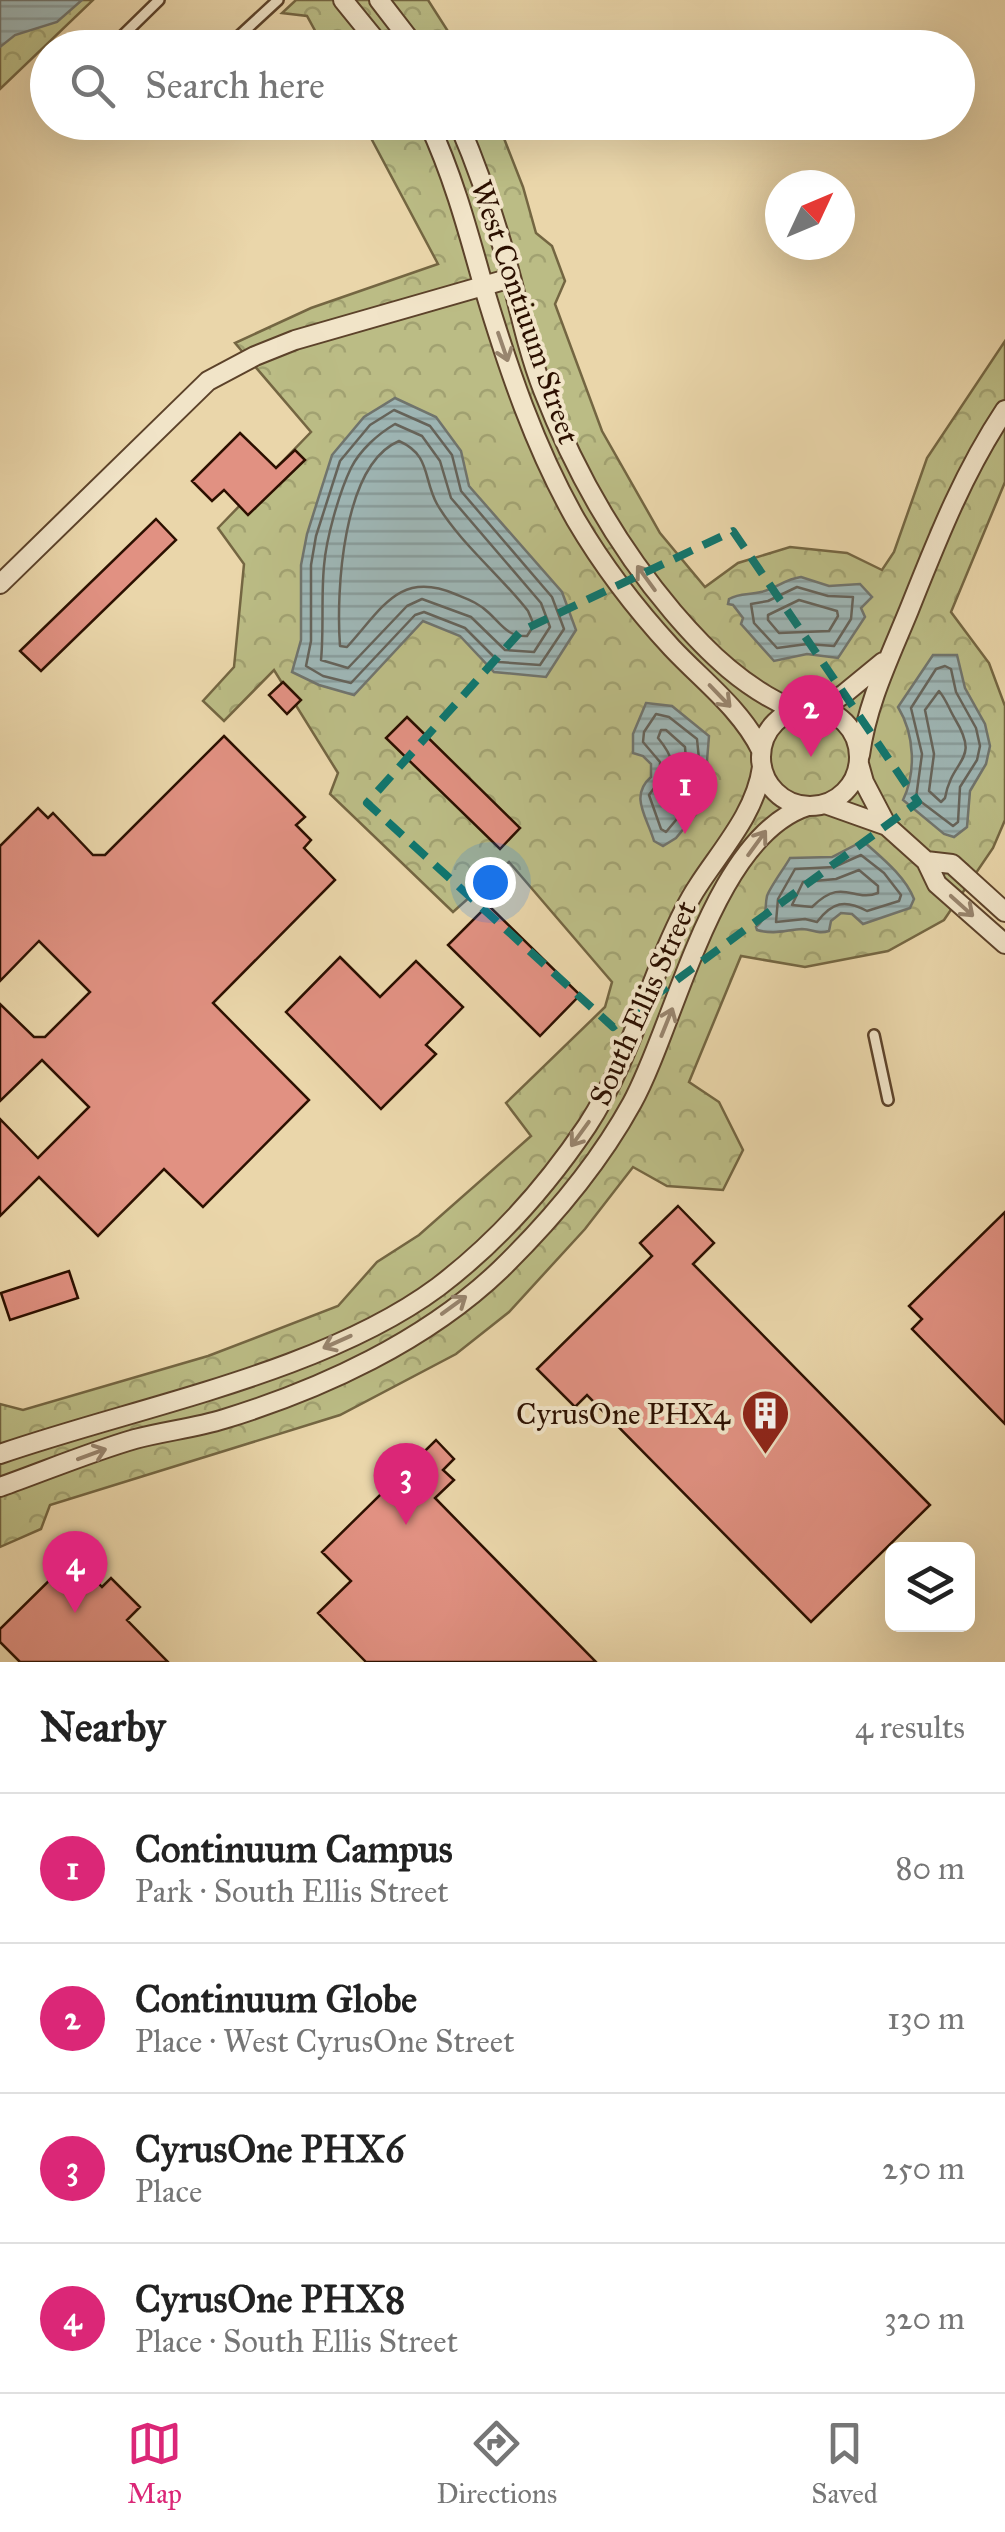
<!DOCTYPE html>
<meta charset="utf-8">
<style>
:root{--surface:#fff;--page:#f2f2f2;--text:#222;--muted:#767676;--line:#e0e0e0;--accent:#db2777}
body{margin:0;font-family:"IM FELL Great Primer",serif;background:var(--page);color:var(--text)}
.controls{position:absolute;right:30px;bottom:30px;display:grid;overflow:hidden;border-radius:15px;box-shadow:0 10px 40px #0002}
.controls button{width:90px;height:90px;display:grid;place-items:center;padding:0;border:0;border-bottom:2px solid var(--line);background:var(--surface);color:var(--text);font:50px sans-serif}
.compass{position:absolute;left:765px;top:170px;width:90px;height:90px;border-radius:50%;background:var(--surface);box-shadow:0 10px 40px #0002;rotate:46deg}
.you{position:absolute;left:490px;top:882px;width:35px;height:35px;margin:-25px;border:8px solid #fff;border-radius:50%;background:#1a73e8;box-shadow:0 0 0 15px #1a73e833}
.badge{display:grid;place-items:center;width:65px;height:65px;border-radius:50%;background:var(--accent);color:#fff;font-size:32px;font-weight:700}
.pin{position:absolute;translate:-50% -82px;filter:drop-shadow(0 2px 5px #0008)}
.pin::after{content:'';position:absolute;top:52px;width:35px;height:30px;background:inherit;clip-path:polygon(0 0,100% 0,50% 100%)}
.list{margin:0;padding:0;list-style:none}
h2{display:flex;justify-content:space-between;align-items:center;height:130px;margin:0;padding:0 40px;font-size:42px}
h2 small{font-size:32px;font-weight:400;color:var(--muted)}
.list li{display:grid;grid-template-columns:65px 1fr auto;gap:30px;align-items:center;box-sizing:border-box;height:150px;padding:0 40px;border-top:2px solid var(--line)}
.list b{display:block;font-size:38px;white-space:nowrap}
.list p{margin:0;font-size:32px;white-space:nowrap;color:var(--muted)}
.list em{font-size:32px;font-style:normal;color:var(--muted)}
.icon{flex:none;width:55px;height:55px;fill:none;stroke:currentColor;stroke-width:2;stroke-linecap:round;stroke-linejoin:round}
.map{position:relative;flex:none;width:1005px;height:1662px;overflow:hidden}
.search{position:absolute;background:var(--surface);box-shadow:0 10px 40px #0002;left:30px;right:30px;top:30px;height:110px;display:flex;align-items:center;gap:25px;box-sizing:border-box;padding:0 35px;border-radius:55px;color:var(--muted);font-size:38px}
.sheet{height:730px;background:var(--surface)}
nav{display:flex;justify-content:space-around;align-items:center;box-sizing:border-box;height:140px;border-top:2px solid var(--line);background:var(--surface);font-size:28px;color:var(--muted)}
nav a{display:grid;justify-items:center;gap:5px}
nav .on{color:var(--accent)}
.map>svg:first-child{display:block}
.forest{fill:url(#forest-crowns);stroke:#746642;stroke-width:2.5}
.water{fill:url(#water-rules);stroke:#70746d;stroke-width:2.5}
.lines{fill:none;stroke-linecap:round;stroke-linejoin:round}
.shore{stroke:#65635a;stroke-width:2.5}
.building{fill:#e19182;stroke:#2c1000;stroke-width:2.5}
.lane-casing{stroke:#5c422a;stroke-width:14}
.street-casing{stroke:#5c422a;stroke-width:22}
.lane{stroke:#f1e4c8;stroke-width:9}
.street{stroke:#f1e4c8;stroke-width:18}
.oneway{stroke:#98856e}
.marked{fill:none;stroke:#0f766e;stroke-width:8;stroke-dasharray:20 12;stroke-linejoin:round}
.labels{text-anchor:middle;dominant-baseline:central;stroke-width:8;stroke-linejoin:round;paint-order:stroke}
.street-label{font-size:30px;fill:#2c1000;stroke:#f1e4c8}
.poi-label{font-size:30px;fill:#2c1000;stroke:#f1e4c8;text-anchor:end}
</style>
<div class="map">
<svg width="1005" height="1662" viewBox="0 0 1005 1662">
<defs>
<pattern id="forest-crowns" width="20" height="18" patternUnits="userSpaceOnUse" patternTransform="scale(2.5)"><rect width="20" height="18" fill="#bbbc85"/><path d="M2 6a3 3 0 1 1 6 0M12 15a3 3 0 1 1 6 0" fill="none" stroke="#a1a171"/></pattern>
<pattern id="water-rules" width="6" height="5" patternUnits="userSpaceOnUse" patternTransform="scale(2.5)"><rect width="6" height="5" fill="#9eb6b5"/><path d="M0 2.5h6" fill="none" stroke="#889b9a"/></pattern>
</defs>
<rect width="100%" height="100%" fill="#ead6aa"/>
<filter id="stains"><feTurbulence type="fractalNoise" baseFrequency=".002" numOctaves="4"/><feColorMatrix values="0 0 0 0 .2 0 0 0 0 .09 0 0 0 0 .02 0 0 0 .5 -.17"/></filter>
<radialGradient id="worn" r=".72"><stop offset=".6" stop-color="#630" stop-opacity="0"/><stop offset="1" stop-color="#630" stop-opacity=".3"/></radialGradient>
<path class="forest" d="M0 0H93L0 89Z
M296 0H428L458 47H324L307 16 282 13Z
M363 123H498L523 187 536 233 552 246 565 281 555 304 602 431 660 533 705 587 738 563 790 547 847 553 882 570 894 552 927 458 1005 341V482L951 612 989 663 1005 706V820L993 848 944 920 888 951 805 967 741 956 689 1082 719 1102 743 1150 723 1190 667 1186 633 1167 585 1229 509 1312 456 1354 340 1415 50 1505 41 1529 0 1547V1404L23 1410 208 1356 338 1306 377 1262 419 1235 531 1136 506 1103 605 1007 612 982 509 862 453 912 330 794 338 773 274 670 224 721 203 701 234 667 244 564 218 528 311 432 235 343 311 308 438 264Z"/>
<path class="water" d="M0 0H82L57 22 15 35 0 47Z
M395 398 436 417 461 451 469 486 562 592 576 630 546 677 494 672 460 636 423 621 354 695 319 685 292 672 301 640V565L307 534 332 455 364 417Z
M801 577 829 586 860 584 872 597 861 608 865 617 838 658 807 654 774 661 741 624 743 618 733 605 728 604 729 599C739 593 749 595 761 592 775 589 785 579 801 577Z
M933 655H957L965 688 985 724 990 746 986 764 970 791 967 827 954 837 944 834 903 800C916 773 915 735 898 707Z
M646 703 672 706 709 736 707 761 714 792 676 838 663 846 654 841C647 817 629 796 651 777V764L643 756 633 753V734Z
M863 841C882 858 905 876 914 899L910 908 863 924 852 914 841 913 831 921 829 931C817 935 813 929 802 929 786 930 775 935 757 930L756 927C769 916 764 909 767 896 770 887 785 867 790 858L832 857Z"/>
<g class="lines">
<path class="shore" d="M394 410 430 426 452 455 461 491 552 597 564 629 540 665 499 662 465 628 424 612 415 615 351 683 323 676 306 666 311 641V565L316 536 340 461 370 425Z
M395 424 422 436 440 461 451 498 541 603 550 627 534 652 505 650 471 617 422 599 407 606 348 668 321 660C324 629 321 597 324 566 326 539 339 493 351 468 360 450 378 434 395 424Z
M399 441C431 455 423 479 437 504 459 542 501 576 528 611L534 625 527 636C508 637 502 625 489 613 479 603 467 599 455 594 399 570 382 609 347 647L340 646C336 593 342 465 399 441Z
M797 587 828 596 853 597 851 619 834 646 807 644 777 648 754 623 751 604 768 601Z
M799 600 837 611 838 616 829 631 779 633 768 620V615Z
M945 666 951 669 956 692 976 728 980 746 977 760 960 787 958 822 953 826 916 798 922 754 911 708 936 669Z
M939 691C946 699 949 709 955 719 981 762 952 757 945 798L941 802 929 791 934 754 925 710Z
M656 714 669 717 697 739 702 789 666 832 661 829 649 795 660 780V762L643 742 644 732Z
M661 730H666L685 747 688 787 671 806 663 798C679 776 675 758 658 738Z
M861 855 884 873 901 895 899 901 867 911C845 899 832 902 817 922L805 919 776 922 778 899 795 869 834 867Z
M859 870 878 886V893C853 903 843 876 812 907L792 905 803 882 836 879Z"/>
</g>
<path class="building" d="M240 433 276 468 295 450 305 460 248 515 224 490 212 501 192 481Z
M156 519 176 540 41 671 20 651Z
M283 682 301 700 287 714 269 695Z
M407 717 520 828 500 849 386 738Z
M224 736 305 817 296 825 311 840 304 848 335 880 213 1003 309 1100 203 1207 164 1169 98 1236 39 1177 0 1216V1119L38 1158 89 1107 42 1060 0 1101V1004L34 1037H45L90 992 39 941 0 981V846L38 808 48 818 53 813 93 855H105Z
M488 905 580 995 540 1036 448 945Z
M340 957 380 997 416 961 463 1007 426 1045 436 1054 381 1109 286 1012Z
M678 1206 714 1243 693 1264 930 1505 811 1622 587 1395 575 1407 537 1369 652 1256 640 1243Z
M1005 1212V1424L912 1329 922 1319 909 1306Z
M69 1271 78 1298 10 1320 1 1293Z
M436 1440 454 1459 443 1470 454 1480 435 1498 596 1662H366L318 1613 351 1581 322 1552Z
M73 1557 102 1587 111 1578 140 1607 127 1620 168 1662H20L0 1642V1629Z"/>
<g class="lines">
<defs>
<path id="lane" d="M110 48 159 0
M226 48 278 0
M874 1035 888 1100"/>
<path id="street" d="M343 0 382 48
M379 0 416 48
M428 122C453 175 468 231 484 288 508 368 535 448 576 520 603 566 636 609 672 648 703 681 741 709 761 750
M458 122C480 173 498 227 512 281 521 317 529 354 543 390 574 470 617 546 673 612 708 653 745 689 795 710
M0 584 208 381 255 356 295 340 511 278
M761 757a49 49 0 1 1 98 0a49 49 0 1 1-98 0Z
M821 709 844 694 883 662
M860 755C867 703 889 659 909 610 937 540 963 473 1005 410
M859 764 864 782 887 826 926 861 937 884 1005 944
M825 804 887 826
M926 861 952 864 1005 912
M0 1454C136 1407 322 1373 438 1287 496 1243 546 1187 587 1126 623 1071 642 1007 667 947 676 926 686 904 698 886 722 849 756 812 762 767
M0 1487C45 1471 90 1452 135 1439 165 1431 195 1428 224 1419 322 1389 426 1341 501 1269 550 1221 599 1163 632 1103 676 1023 713 836 808 806"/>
</defs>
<use href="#lane" class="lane-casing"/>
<use href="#street" class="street-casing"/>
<use href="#lane" class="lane"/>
<use href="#street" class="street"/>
</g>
<defs><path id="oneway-shaft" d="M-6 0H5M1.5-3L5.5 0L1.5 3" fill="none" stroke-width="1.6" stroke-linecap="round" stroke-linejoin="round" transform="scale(2.5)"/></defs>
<g class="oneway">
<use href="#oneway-shaft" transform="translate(503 347) rotate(71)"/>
<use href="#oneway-shaft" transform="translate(646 578) rotate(-126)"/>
<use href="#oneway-shaft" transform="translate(720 696) rotate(46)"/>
<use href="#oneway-shaft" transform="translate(757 843) rotate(-54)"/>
<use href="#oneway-shaft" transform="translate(962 906) rotate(42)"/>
<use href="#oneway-shaft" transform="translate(667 1022) rotate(-68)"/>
<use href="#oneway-shaft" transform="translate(580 1134) rotate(126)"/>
<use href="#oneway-shaft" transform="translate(454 1305) rotate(-36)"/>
<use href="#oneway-shaft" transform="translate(337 1342) rotate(156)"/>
<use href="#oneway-shaft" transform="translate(92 1454) rotate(-20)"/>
</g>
<path class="marked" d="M733 531 918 802 613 1027 367 803 521 631Z"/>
<defs>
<symbol id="building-pin" viewBox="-11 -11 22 30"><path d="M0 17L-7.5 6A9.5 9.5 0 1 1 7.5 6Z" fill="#8f2418" stroke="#f1e4c8"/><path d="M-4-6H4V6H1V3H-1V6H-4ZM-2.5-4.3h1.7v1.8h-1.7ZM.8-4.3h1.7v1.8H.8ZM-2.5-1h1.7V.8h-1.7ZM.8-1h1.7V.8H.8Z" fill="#fff"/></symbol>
</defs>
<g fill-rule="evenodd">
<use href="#building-pin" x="738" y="1386" width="55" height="75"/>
</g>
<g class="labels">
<g class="street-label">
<text transform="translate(525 312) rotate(71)">West Contiuum Street</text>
<text transform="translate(643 1003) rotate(-66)">South Ellis Street</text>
</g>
<g class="poi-label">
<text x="730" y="1414">CyrusOne PHX4</text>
</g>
</g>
<rect width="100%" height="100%" filter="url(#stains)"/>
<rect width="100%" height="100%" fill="url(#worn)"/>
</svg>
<div class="controls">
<button><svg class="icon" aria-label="layers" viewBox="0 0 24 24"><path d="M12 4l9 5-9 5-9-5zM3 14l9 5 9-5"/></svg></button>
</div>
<svg class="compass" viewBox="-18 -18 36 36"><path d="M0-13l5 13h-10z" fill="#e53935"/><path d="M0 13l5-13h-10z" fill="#767676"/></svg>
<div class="you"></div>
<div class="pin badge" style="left:685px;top:834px">1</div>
<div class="pin badge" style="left:811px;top:757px">2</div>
<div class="pin badge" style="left:406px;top:1525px">3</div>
<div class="pin badge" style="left:75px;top:1613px">4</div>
<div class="search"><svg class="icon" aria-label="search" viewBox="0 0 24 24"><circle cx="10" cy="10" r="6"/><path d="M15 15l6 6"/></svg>Search here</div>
</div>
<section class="sheet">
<h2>Nearby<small>4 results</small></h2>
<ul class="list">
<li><span class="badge">1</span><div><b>Continuum Campus</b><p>Park · South Ellis Street</p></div><em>80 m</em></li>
<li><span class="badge">2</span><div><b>Continuum Globe</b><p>Place · West CyrusOne Street</p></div><em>130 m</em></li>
<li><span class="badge">3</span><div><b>CyrusOne PHX6</b><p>Place</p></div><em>250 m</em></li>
<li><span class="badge">4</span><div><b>CyrusOne PHX8</b><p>Place · South Ellis Street</p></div><em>320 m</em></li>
</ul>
</section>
<nav>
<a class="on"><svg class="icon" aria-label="map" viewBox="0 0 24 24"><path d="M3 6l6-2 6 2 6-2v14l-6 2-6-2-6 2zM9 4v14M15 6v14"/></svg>Map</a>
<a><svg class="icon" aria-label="directions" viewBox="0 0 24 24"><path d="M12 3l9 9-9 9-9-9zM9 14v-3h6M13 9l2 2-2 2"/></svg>Directions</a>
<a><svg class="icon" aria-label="saved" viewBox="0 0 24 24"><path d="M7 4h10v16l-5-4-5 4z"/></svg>Saved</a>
</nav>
